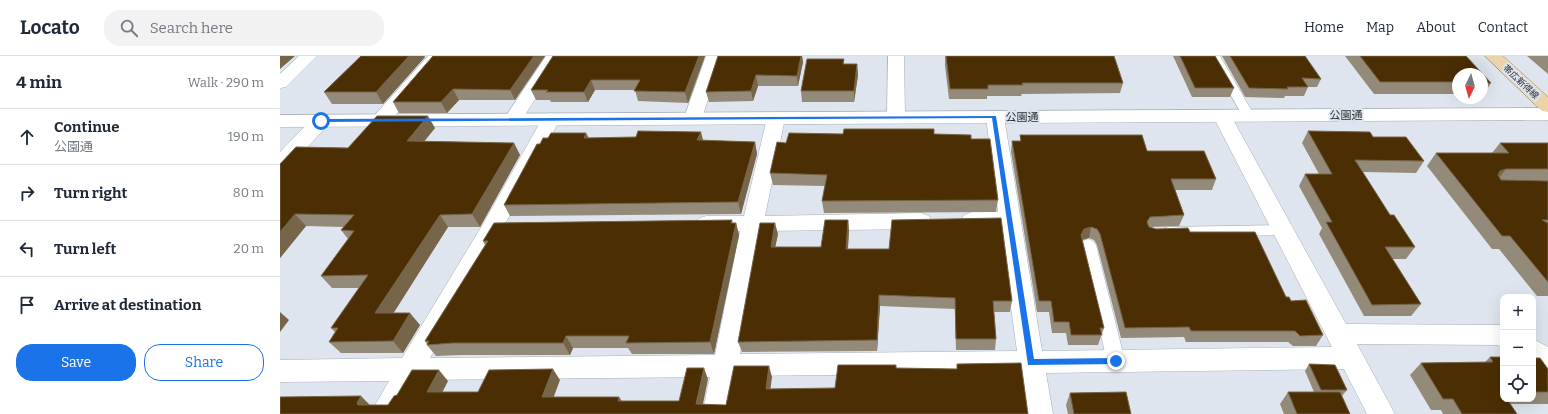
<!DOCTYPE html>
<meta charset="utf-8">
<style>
:root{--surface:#fff;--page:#f2f2f3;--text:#1f2937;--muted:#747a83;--line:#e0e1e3;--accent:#1a73e8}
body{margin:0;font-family:Bitter,"Noto Sans JP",serif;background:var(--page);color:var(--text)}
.controls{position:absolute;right:12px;bottom:12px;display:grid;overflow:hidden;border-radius:8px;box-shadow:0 4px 16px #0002}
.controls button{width:36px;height:36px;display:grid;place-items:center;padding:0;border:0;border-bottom:1px solid var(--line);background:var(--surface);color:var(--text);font:20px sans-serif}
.compass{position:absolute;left:1172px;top:12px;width:36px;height:36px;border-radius:50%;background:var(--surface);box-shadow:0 4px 16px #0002;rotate:185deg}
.stop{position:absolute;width:12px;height:12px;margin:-9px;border:3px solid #1a73e8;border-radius:50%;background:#fff}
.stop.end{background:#1a73e8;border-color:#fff;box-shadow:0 1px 4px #0008}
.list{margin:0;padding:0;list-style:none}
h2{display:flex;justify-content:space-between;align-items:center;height:52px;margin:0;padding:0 16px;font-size:17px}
h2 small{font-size:13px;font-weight:400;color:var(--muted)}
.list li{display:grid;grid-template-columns:26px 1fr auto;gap:12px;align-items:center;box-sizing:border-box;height:56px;padding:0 16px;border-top:1px solid var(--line)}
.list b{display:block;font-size:15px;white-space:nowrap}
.list p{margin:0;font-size:13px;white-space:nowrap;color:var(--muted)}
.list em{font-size:13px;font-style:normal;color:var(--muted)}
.actions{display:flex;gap:8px;padding:12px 16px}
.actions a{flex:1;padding:9px 0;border:1px solid var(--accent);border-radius:16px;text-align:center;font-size:14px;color:var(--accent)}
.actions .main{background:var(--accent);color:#fff}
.icon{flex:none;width:22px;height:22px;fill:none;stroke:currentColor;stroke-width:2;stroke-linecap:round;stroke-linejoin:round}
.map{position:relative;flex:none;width:1268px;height:358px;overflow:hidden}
header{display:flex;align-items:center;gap:24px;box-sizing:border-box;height:56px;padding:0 20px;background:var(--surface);border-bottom:1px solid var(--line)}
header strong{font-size:19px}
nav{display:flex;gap:22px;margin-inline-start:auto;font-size:14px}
.search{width:280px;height:36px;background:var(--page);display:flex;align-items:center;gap:10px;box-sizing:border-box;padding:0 14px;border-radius:16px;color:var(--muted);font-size:15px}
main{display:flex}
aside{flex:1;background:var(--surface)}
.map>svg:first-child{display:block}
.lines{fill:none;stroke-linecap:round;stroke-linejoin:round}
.lane-casing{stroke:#a8aeb8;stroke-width:1}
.street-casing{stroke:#a8aeb8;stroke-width:1}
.secondary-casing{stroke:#a8aeb8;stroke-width:1}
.primary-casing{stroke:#a0875a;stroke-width:1}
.lane{fill:#fff;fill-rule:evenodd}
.street{fill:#fff;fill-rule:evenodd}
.secondary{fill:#fff;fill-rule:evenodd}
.primary{fill:#ecd4aa;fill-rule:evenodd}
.wall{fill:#948a79}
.shaded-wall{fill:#77654a}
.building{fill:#4b2e03;stroke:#77654a}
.route{fill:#1a73e8}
.labels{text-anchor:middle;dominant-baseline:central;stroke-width:4;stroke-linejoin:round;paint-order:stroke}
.far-street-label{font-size:9px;fill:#2a2d30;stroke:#dee5ef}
.street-label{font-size:11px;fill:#2a2d30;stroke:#dee5ef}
</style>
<header>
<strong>Locato</strong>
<div class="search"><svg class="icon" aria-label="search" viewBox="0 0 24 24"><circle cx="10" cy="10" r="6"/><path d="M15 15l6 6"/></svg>Search here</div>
<nav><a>Home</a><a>Map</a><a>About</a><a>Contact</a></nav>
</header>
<main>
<aside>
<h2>4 min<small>Walk · 290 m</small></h2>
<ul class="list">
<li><svg class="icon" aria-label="ahead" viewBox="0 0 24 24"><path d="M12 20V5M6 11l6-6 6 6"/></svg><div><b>Continue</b><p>公園通</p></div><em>190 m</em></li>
<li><svg class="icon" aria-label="right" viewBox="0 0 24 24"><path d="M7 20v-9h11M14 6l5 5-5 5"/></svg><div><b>Turn right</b></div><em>80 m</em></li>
<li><svg class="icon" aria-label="left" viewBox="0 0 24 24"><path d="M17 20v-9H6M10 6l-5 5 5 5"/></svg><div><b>Turn left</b></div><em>20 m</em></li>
<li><svg class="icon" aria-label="arrive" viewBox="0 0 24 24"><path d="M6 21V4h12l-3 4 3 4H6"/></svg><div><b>Arrive at destination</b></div></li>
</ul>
<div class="actions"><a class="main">Save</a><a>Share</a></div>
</aside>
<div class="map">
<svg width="1268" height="358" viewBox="0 0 1268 358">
<rect width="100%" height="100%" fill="#dee5ef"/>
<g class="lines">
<defs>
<path id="lane" d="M928 0H940L974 59 972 62H964Z
M1002 169 1007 170 1009 174 1007 178 1002 179 889 181 884 180 882 176 884 172 889 171Z
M808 183 813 185 816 189 845 305 842 310 836 312 830 310 827 305 800 189 803 185Z"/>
<path id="street" d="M19 0H37L6 31 0 32V18Z
M148 0H165L108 68 101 70 94 68 92 64 94 60Z
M266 0H282L240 67 233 69 226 67 224 63Z
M426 0H442L422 62 420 66 413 68 406 66 404 62Z
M608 0H624L625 61 623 65 616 67 609 65 607 61Z
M942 54 949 56 951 60 1066 268 1219 269 1223 270V291L1217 289 1077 288 1115 358H1087L1064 313 766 317 773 358H745L740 317 456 320 450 358H422L430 321 137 324 119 358H90L109 325 0 326V304L122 302 203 168 262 63 264 59 271 57 278 59 280 63 224 170 150 302 435 299 460 175 426 176 418 173 415 168 418 163 426 160H464L487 62 489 58 496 56 503 58 505 62 485 160 641 157 649 160 652 165 649 170 641 173 482 175 460 298 737 295 720 172H692L684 169 681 164 684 159 692 156H718L706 61 708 57 715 55 722 57 724 61 762 295 1052 291 933 60 935 56Z
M41 59 48 61 50 65 48 69 7 113 0 114V96L34 61Z
M1253 283 1268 291V317L1259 314 1253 309Z"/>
<path id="secondary" d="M1268 52V64L0 71V59Z"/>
<path id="primary" d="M1205 0H1223L1268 41V56L1262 55Z"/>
</defs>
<use href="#lane" class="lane-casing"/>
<use href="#street" class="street-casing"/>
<use href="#secondary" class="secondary-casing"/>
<use href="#primary" class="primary-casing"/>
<use href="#lane" class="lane"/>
<use href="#street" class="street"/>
<use href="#secondary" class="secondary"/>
<use href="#primary" class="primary"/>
</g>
<path class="wall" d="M81 0H144L145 1 103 48H52L44 36Z
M265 0 235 44H179L167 57H119L113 46Z
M425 0 408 47 358 45 355 34H315L308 46H271L270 44H256L251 34Z
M438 0H522L523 6 518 30H478L473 45 429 46 426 36Z
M665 0 843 27 840 37 742 38 741 40H707V43H669L665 10Z
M893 0H935L954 32 950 41H912Z
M942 0H1025L1041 23 1037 31H1028L1024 40H1005L1004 42 965 41Z
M1065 0H1186L1211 27 1203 39H1202V18H1178V38H1094Z
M1247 0H1268V18Z
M564 3V8H577L578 19 574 46H522L521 35Z
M155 72 144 85 234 87 240 99 200 171H168L113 257 140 269 123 297H61L49 286 55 276 51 272 80 232H52L41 220 68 183 61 174 64 171 26 170 0 202 16 91 68 92Z
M1028 75 1093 81 1144 105 1136 117 1083 116 1110 159 1135 191 1126 203H1112L1141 248 1131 260H1084L1039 178 1042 172 1019 130 1025 118H1039L1022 87Z
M306 77 309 82 475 86 477 98 461 158 230 160 224 149 260 88 268 82Z
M654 78 691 83 718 144 716 156 544 157 542 145 545 130 493 129 490 117 506 87Z
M740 79 867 95 936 123 932 134H895L904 159 899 170 871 171 876 173 910 176 1011 245 1043 279 1036 290H1013L1008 286H906L904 281 841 282 817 189 814 184 809 182 802 184 824 272 818 289H788L786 277H772L769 256H757L731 96 732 85H740Z
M1220 87H1268V240H1257L1219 193H1212L1147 110 1156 97H1212Z
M568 164 569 175 568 193 732 245 730 256H714L716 283 715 294H676L675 253 600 250 597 295 462 296 458 286 498 178 495 191H541Z
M456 167 459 179 434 298H352L348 292H293L290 299H182L156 300 147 289V288L145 285 205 189 203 185Z
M1210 301H1223V343H1253V302L1268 313V348H1230L1237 358H1163L1161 354H1151L1130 319 1141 307 1205 306Z
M1029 308 1067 334 1062 340 1070 358H1004L1000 348 1008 336H1034L1025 315Z
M790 337 851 358H788L786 349Z"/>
<path class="shaded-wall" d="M0 0H15L0 13Z
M129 0H144L145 1 103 48 96 36Z
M254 0H265L235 44 230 34Z
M419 0H425L408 47 405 36Z
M521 0H522L523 6 518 30 517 20Z
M577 8 578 19 574 46V35Z
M476 19 478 30 473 45 471 35Z
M311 24 315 34 308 46 304 36Z
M173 33 179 44 167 57 161 46Z
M148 60 155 72 135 97 127 85Z
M421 76 424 88 417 84Z
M306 77 311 88 304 82Z
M475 86 477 98 461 158 458 146Z
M234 87 240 99 200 171 192 158Z
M1226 113 1216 126 1210 128 1220 115Z
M15 158 26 170 0 202V176Z
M160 159 168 171 106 269 95 257Z
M452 164 454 173 456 167 459 179 434 298 430 286Z
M568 164 569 175 567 204 566 193Z
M495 167 498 178 493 202 491 191Z
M811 171 809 182 802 184 801 179 804 173Z
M599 239 600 250 597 295V284Z
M0 256 9 264 0 276Z
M130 257 140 269 123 297 113 285Z
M286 280 293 292 290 299 283 287Z
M489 310 492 321 489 344 486 333Z
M424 312 428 323 421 358 416 348Z
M273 313 280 324 270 351 262 341Z
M159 314 168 325 157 347 147 336Z
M81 340 92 351 78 349 77 347Z
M339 341 346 351 338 345Z"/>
<path class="building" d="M81 0H129L96 36H44Z
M153 0H254L230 34 173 33 161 46H113Z
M273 0H419L405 36 354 35 360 24H311L304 36H266L268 34H251Z
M438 0H521L517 20 476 19 471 35 426 36Z
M666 0H834L843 27H742L743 29H708V33H670Z
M900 0H935L954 32H915Z
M950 0H1025L1041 23 1022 22 1028 31H1007L1008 33 969 32Z
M1080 0H1186L1211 27H1202V18H1178V26H1100Z
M527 3H564L563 8H577L574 35H521Z
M97 60H148L127 85 234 87 192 158 160 159 95 257H130L113 285 49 286 58 272H51L88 219 41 220 74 175 61 174 74 159 15 158 0 176V108L16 91 68 92Z
M564 73H654V78L691 79V83H710L718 144 542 145 547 119 490 117 497 86 506 87 509 77 563 78Z
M358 75 421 76 417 84 475 86 458 146 224 149 257 88H260L263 82H268L271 77H306L304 82 356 81Z
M1028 75 1090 76 1093 81H1126L1144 105 1075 104 1110 159H1114L1135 191H1105L1141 248 1092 249 1046 166H1052L1025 118H1052Z
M740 79H862L867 95H924L936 123H891L904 159 870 161 867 166 869 171 876 173 908 172 910 176H975L1006 241H1009L1011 245 1026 244 1043 279 1020 280 1015 275H911L909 271 845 272 820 178 817 173 811 171 804 173 801 179 824 272H820L822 279H791L789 266H774L771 245H759L732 85H741Z
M1220 87H1268V113H1226L1220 115 1218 119 1221 124 1268 125V164H1262L1268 167V226L1230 180H1222L1156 97H1229Z
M721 162 732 245H713L716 283H676L675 242 599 239 597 284 458 286 480 167H495L491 191H541L545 164H568L566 193H609L612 164Z
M452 164 451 167H456L430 286 346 287 349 280H286L283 287H173L147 289 149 285H145L208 185H203L214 167Z
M1210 301H1223V343H1227L1237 358H1182L1173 343H1163L1141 307 1213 306Z
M1253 302H1260L1268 313V336H1253Z
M741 307 748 358H0V341L81 340 77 347 78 349H108L114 340 117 339 132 314H159L147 336H198L209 314 273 313 262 341H339L338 345H399L407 312H424L416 348 446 349 454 310H489L486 333 555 332 558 309H616V312L677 313V308Z
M1029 308 1055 309 1067 334H1041Z
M846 336 851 358H794L790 337Z
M1008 336H1060L1070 358H1017Z"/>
<path class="route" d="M716 60 754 303 836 302 839 303V308L748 309 712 62 41 66 39 65 41 63Z"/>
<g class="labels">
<g class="far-street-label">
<text transform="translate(1241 26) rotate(43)">帯広新得線</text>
</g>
<g class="street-label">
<text x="1066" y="59">公園通</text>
<text x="742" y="61">公園通</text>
</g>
</g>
</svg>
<div class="controls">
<button>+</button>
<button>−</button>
<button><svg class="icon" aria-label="locate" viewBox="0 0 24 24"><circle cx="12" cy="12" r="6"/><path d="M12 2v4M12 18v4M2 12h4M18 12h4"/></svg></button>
</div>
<svg class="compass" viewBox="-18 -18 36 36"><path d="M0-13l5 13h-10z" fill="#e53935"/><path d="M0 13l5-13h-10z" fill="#747a83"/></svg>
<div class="stop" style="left:41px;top:65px"></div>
<div class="stop end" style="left:836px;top:305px"></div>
</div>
</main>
